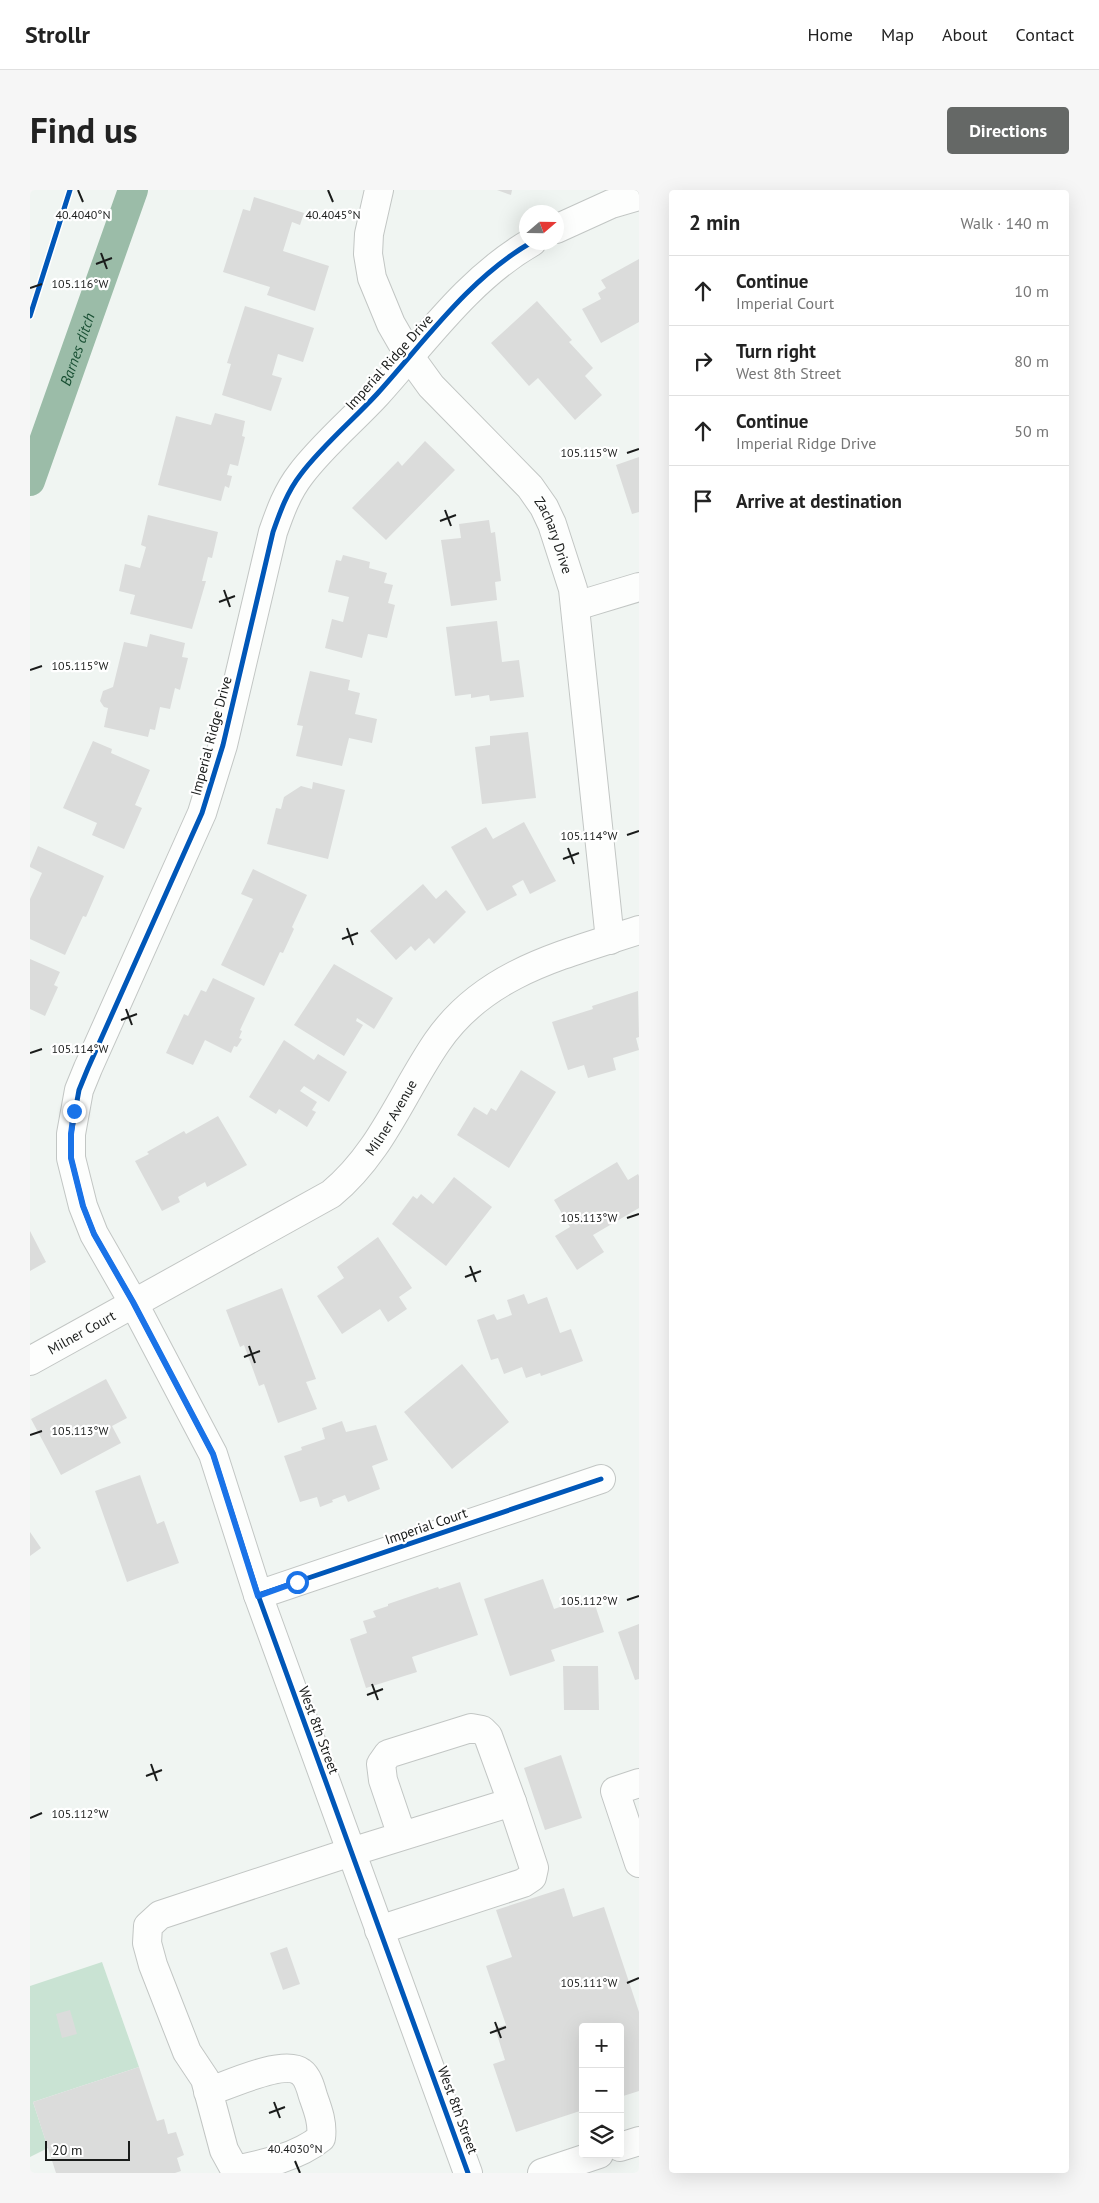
<!DOCTYPE html>
<meta charset="utf-8">
<style>
:root{--surface:#fff;--page:#f6f6f6;--text:#222;--muted:#767676;--line:#e0e0e0;--accent:#656866}
body{margin:0;font-family:"PT Sans",sans-serif;background:var(--page);color:var(--text)}
.controls{position:absolute;right:15px;bottom:15px;display:grid;overflow:hidden;border-radius:5px;box-shadow:0 5px 20px #0002}
.controls button{width:45px;height:45px;display:grid;place-items:center;padding:0;border:0;border-bottom:1px solid var(--line);background:var(--surface);color:var(--text);font:25px sans-serif}
.compass{position:absolute;left:489px;top:15px;width:45px;height:45px;border-radius:50%;background:var(--surface);box-shadow:0 5px 20px #0002;rotate:70deg}
.scale{position:absolute;left:15px;bottom:12px;width:85px;box-sizing:border-box;padding-left:5px;border:2px solid #1a1c1b;border-top:0;font-size:14px;line-height:18px;white-space:nowrap;color:#1a1c1b;-webkit-text-stroke:4px #fff;paint-order:stroke}
.stop{position:absolute;width:15px;height:15px;margin:-11px;border:4px solid #1a73e8;border-radius:50%;background:#fff}
.stop.end{background:#1a73e8;border-color:#fff;box-shadow:0 1px 5px #0008}
.list{margin:0;padding:0;list-style:none}
h2{display:flex;justify-content:space-between;align-items:center;height:65px;margin:0;padding:0 20px;font-size:21px}
h2 small{font-size:16px;font-weight:400;color:var(--muted)}
.list li{display:grid;grid-template-columns:32px 1fr auto;gap:15px;align-items:center;box-sizing:border-box;height:70px;padding:0 20px;border-top:1px solid var(--line)}
.list b{display:block;font-size:19px;white-space:nowrap}
.list p{margin:0;font-size:16px;white-space:nowrap;color:var(--muted)}
.list em{font-size:16px;font-style:normal;color:var(--muted)}
.icon{flex:none;width:28px;height:28px;fill:none;stroke:currentColor;stroke-width:2;stroke-linecap:round;stroke-linejoin:round}
.map{position:relative;flex:none;width:609px;height:1983px;overflow:hidden;border-radius:5px}
header{display:flex;align-items:center;gap:30px;box-sizing:border-box;height:70px;padding:0 25px;background:var(--surface);border-bottom:1px solid var(--line)}
header strong{font-size:24px}
nav{display:flex;gap:28px;margin-inline-start:auto;font-size:18px}
.intro{display:flex;align-items:center;justify-content:space-between;box-sizing:border-box;height:120px;padding:0 30px}
h1{margin:0;font-size:35px}
.button{padding:12px 22px;border-radius:5px;background:var(--accent);color:#fff;font-size:18px;font-weight:700}
main{display:flex;gap:30px;padding:0 30px}
aside{flex:1;background:var(--surface);border-radius:5px;box-shadow:0 5px 20px #0002}
.map>svg:first-child{display:block}
.green{fill:#c9e3d3}
.lines{fill:none;stroke-linecap:round;stroke-linejoin:round}
.canal{stroke:#9bbca8;stroke-width:30}
.building{fill:#dbdcdb}
.minor-casing{stroke:#c2c6c4;stroke-width:30}
.major-casing{stroke:#c2c6c4;stroke-width:30}
.minor{stroke:#fdfefd;stroke-width:28}
.major{stroke:#fdfefd;stroke-width:28}
.cycleway-casing{stroke:#fff;stroke-width:8}
.cycleway{stroke:#0057b8;stroke-width:5}
.route{stroke:#1a73e8;stroke-width:6}
.ticks{fill:none;stroke:#1a1c1b;stroke-width:2}
.labels{text-anchor:middle;dominant-baseline:central;stroke-width:4.5;stroke-linejoin:round;paint-order:stroke}
.street-label{font-size:14px;fill:#1a1c1b;stroke:#fff}
.water-label{font-size:15px;font-style:italic;fill:#184f33;stroke:#fff}
.ticks-label{font-size:12px;text-anchor:middle;fill:#1a1c1b;stroke:#fff;stroke-width:4.5;stroke-linejoin:round;paint-order:stroke}
</style>
<header>
<strong>Strollr</strong>
<nav><a>Home</a><a>Map</a><a>About</a><a>Contact</a></nav>
</header>
<div class="intro"><h1>Find us</h1><a class="button">Directions</a></div>
<main>
<div class="map">
<svg width="609" height="1983" viewBox="0 0 609 1983">
<rect width="100%" height="100%" fill="#f0f5f2"/>
<path class="green" d="M72 1772 109 1877 3 1912 18 1958 0 1967V1796Z"/>
<g class="lines">
<path class="canal" id="s1" d="M0 291 103 0"/>
</g>
<path class="building" d="M467 0H482L481 5Z
M224 7 274 23 270 35 262 32 253 61 299 76 285 121 237 105 240 97 193 82 213 19 220 21Z
M609 69V132L571 153 552 119 571 109 568 103 576 98 571 90Z
M507 111 542 150 539 152 563 178 555 186 572 205 545 230 508 188 499 196 461 153Z
M215 116 284 138 273 172 248 164 242 185 252 188 241 221 192 205 201 174 197 173Z
M185 223 215 231 212 246 215 247 208 276 200 274 197 285 202 286 199 298 195 296 191 311 128 295 146 226 181 235Z
M395 251 425 280 356 350 322 318 368 271 372 276Z
M609 267V322L602 324 586 275Z
M118 325 188 342 182 368 178 367 172 391H176L162 439 100 424 105 405 89 401 95 374 110 378 116 357 111 355Z
M459 330 461 343 465 342 471 391 465 392 467 410 421 416 411 350 431 348 429 334Z
M313 365 340 372 339 378 357 383 354 393 363 395 358 413 365 415 357 448 338 444 332 468 295 458 302 429 313 432 319 407 298 402 306 370 311 371Z
M467 431 472 472 489 470 494 507 460 511 459 505 441 508V504L425 506 416 437Z
M120 444 155 453 152 467 158 468 150 500 145 498 140 519 130 517 125 540 120 539 118 547 74 537 78 518 74 517 70 511 73 501 83 497 94 452 117 457Z
M280 481 320 490 318 500 330 503 325 524 347 529 342 553 319 548 312 576 266 566 273 536 267 535Z
M498 542 506 608 452 614 445 557 460 555V546Z
M63 551 82 559 81 563 120 580 105 615 112 618 94 659 62 645 67 633 33 618Z
M283 592 315 600 298 669 237 654 246 618 251 619 254 607 271 596 282 599Z
M494 632 526 691 500 704 493 690 482 696 487 705 457 721 421 657 456 637 463 649Z
M8 656 74 686 56 727 53 726 35 765 0 749V709L12 683 0 677V675Z
M223 679 277 705 262 737 264 739 253 763 250 762 234 796 191 775 223 709 211 704Z
M393 694 406 709 416 700 436 722 404 754 399 748 385 761 381 756 366 770 340 741Z
M0 769 30 782 24 795 28 797 15 826 0 819Z
M304 774 363 808 344 839 327 828 326 831 333 835 314 866 264 835Z
M183 788 225 808 210 840 212 841 209 848 212 849 207 857 204 856 201 863 175 850 163 875 136 863 154 824 158 826 171 800 176 802Z
M608 801 609 847 606 848 609 860 583 868 586 880 558 888 554 875 538 880 522 832 563 819 562 816Z
M254 850 284 870 288 864 317 882 299 912 274 896 270 901 287 912 282 920 286 922 277 937 249 919 246 924 219 907Z
M491 880 526 902 479 978 427 945 444 917 457 925 461 918 466 921Z
M188 926 217 975 177 997 175 992 148 1007 150 1012 132 1021 105 971 119 964 117 962 154 941 156 944Z
M587 972 598 990 608 984 609 986V1018L563 1045 574 1062 547 1080 525 1046 540 1037 524 1010Z
M424 987 462 1017 416 1076 362 1034 383 1006 387 1009 391 1004 403 1014Z
M0 1041 16 1072 0 1081Z
M348 1047 382 1098 369 1107 377 1119 358 1132 350 1119 312 1144 287 1106 314 1088 307 1077Z
M252 1098 286 1189 276 1192 287 1219 248 1233 234 1194 229 1196 214 1155 210 1157 196 1120Z
M494 1104 498 1114 517 1107 530 1143 541 1139 553 1171 511 1186 510 1183 496 1188 492 1177 474 1184 468 1168 461 1170 447 1130 464 1124 467 1130 482 1125 477 1110Z
M432 1174 479 1232 422 1279 374 1222Z
M76 1189 97 1228 82 1236 91 1253 31 1285 1 1229Z
M312 1231 316 1242 346 1235 358 1270 342 1276 350 1299 318 1312 315 1305 302 1310 303 1312 290 1317 287 1307 270 1312 254 1266 272 1260 271 1257 295 1249 292 1238Z
M110 1285 127 1334 134 1331 149 1373 97 1392 65 1301Z
M0 1342 11 1358 0 1366Z
M513 1389 524 1419 562 1406 574 1442 521 1460 525 1471 480 1486 454 1409Z
M430 1392 448 1445 382 1467 387 1482 336 1498 320 1449 337 1443 333 1431 346 1427 343 1421 358 1416V1414L408 1397 409 1399Z
M609 1434V1489L605 1490 588 1442Z
M533 1476H568L569 1520H534Z
M531 1565 552 1628 515 1640 494 1578Z
M534 1698 543 1727 574 1717 609 1822V1901L590 1907V1837H553V1920L486 1942 463 1874 475 1870 465 1838 476 1835 456 1776 482 1767 466 1720Z
M257 1757 270 1794 253 1800 240 1763Z
M40 1820 47 1844 32 1848 26 1824Z
M109 1877 127 1931 134 1929 138 1944 146 1942 154 1965 147 1968 151 1981 145 1983H26L3 1912Z"/>
<g class="lines">
<defs>
<g id="minor">
<path id="s2" d="M349 0 339 44 338 64 342 88 361 134 380 167 401 196 500 297 514 317 522 334 543 399 580 750"/>
<path d="M526 39 581 14 609 6"/>
<path d="M546 416 609 397"/>
<path id="s3" d="M0 1171 301 1004C351 963 372 903 407 852 455 782 533 765 609 740"/>
<path d="M228 1405 571 1289"/>
<path d="M609 1593 585 1601 609 1673"/>
<path d="M349 1740 493 1693 502 1687 504 1678 482 1612"/>
<path d="M178 1902C198 1895 254 1869 271 1882 278 1887 281 1899 283 1906 288 1920 293 1933 291 1948 268 1967 234 1974 205 1980L194 1960 175 1889 157 1862 123 1775 117 1753 118 1736 130 1725 321 1662 482 1612 458 1546 452 1540 441 1538 358 1564 351 1574 353 1590 372 1646"/>
<path d="M438 1983 228 1405 183 1264 103 1112 64 1044 53 1016 41 968V944L49 900 58 878 172 623 193 555 243 342C250 322 257 302 271 284 292 256 323 230 347 204 395 151 439 88 502 52"/>
</g>
<path id="major" d="M590 1957 609 1951
M512 1983 569 1964"/>
</defs>
<use href="#minor" class="minor-casing"/>
<use href="#major" class="major-casing"/>
<use href="#minor" class="minor"/>
<use href="#major" class="major"/>
<defs>
<path id="cycleway" d="M0 126 40 0
M228 1405 571 1289
M438 1983 228 1405 183 1264 103 1112 64 1044 53 1016 41 968V944L49 900 58 878 172 623 193 555 243 342C250 322 257 302 271 284 292 256 323 230 347 204 395 151 439 88 502 52"/>
</defs>
<use href="#cycleway" class="cycleway-casing"/>
<use href="#cycleway" class="cycleway"/>
</g>
<g class="lines">
<path class="route" d="M44 921 41 944V968L53 1016 64 1044 103 1112 183 1264 228 1406 267 1392"/>
</g>
<path class="ticks" d="M48 0 53 12M298 0 303 12M71 63 77 79M66 74 82 68M0 98 12 94M597 263 609 259M415 320 421 336M410 331 426 325M194 400 200 417M189 412 205 406M0 480 12 476M597 645 609 641M538 658 544 674M533 669 549 663M317 738 323 755M312 749 328 743M96 819 102 835M91 830 107 824M0 863 12 859M597 1028 609 1024M440 1076 446 1092M435 1087 451 1081M219 1156 225 1173M214 1167 230 1161M0 1245 12 1241M597 1410 609 1406M342 1494 348 1510M337 1505 353 1499M121 1574 127 1591M116 1586 132 1580M0 1628 12 1623M597 1793 609 1788M465 1832 471 1848M460 1843 476 1837M244 1912 250 1928M239 1923 255 1917M265 1971 270 1983"/>
<g class="labels">
<g class="street-label">
<text transform="translate(359 172) rotate(-48)">Imperial Ridge Drive</text>
<text stroke="none"><textPath href="#s2" startOffset="409">Zachary Drive</textPath></text>
<text transform="translate(181 546) rotate(-75)">Imperial Ridge Drive</text>
<text stroke="none"><textPath href="#s3" startOffset="442">Milner Avenue</textPath></text>
<text stroke="none"><textPath href="#s3" startOffset="59">Milner Court</textPath></text>
<text transform="translate(396 1336) rotate(-19)">Imperial Court</text>
<text transform="translate(289 1540) rotate(70)">West 8th Street</text>
<text transform="translate(428 1920) rotate(70)">West 8th Street</text>
</g>
<g class="water-label">
<text stroke="none"><textPath href="#s1" startOffset="140">Barnes ditch</textPath></text>
</g>
</g>
<g class="ticks-label">
<text x="303" y="29">40.4045°N</text>
<text x="53" y="29">40.4040°N</text>
<text x="50" y="98">105.116°W</text>
<text x="559" y="267">105.115°W</text>
<text x="50" y="480">105.115°W</text>
<text x="559" y="650">105.114°W</text>
<text x="50" y="863">105.114°W</text>
<text x="559" y="1032">105.113°W</text>
<text x="50" y="1245">105.113°W</text>
<text x="559" y="1415">105.112°W</text>
<text x="50" y="1628">105.112°W</text>
<text x="559" y="1797">105.111°W</text>
<text x="265" y="1963">40.4030°N</text>
</g>
</svg>
<div class="controls">
<button>+</button>
<button>−</button>
<button><svg class="icon" aria-label="layers" viewBox="0 0 24 24"><path d="M12 4l9 5-9 5-9-5zM3 14l9 5 9-5"/></svg></button>
</div>
<svg class="compass" viewBox="-18 -18 36 36"><path d="M0-13l5 13h-10z" fill="#e53935"/><path d="M0 13l5-13h-10z" fill="#767676"/></svg>
<div class="scale">20 m</div>
<div class="stop" style="left:267px;top:1392px"></div>
<div class="stop end" style="left:44px;top:921px"></div>
</div>
<aside>
<h2>2 min<small>Walk · 140 m</small></h2>
<ul class="list">
<li><svg class="icon" aria-label="ahead" viewBox="0 0 24 24"><path d="M12 20V5M6 11l6-6 6 6"/></svg><div><b>Continue</b><p>Imperial Court</p></div><em>10 m</em></li>
<li><svg class="icon" aria-label="right" viewBox="0 0 24 24"><path d="M7 20v-9h11M14 6l5 5-5 5"/></svg><div><b>Turn right</b><p>West 8th Street</p></div><em>80 m</em></li>
<li><svg class="icon" aria-label="ahead" viewBox="0 0 24 24"><path d="M12 20V5M6 11l6-6 6 6"/></svg><div><b>Continue</b><p>Imperial Ridge Drive</p></div><em>50 m</em></li>
<li><svg class="icon" aria-label="arrive" viewBox="0 0 24 24"><path d="M6 21V4h12l-3 4 3 4H6"/></svg><div><b>Arrive at destination</b></div></li>
</ul>
</aside>
</main>
